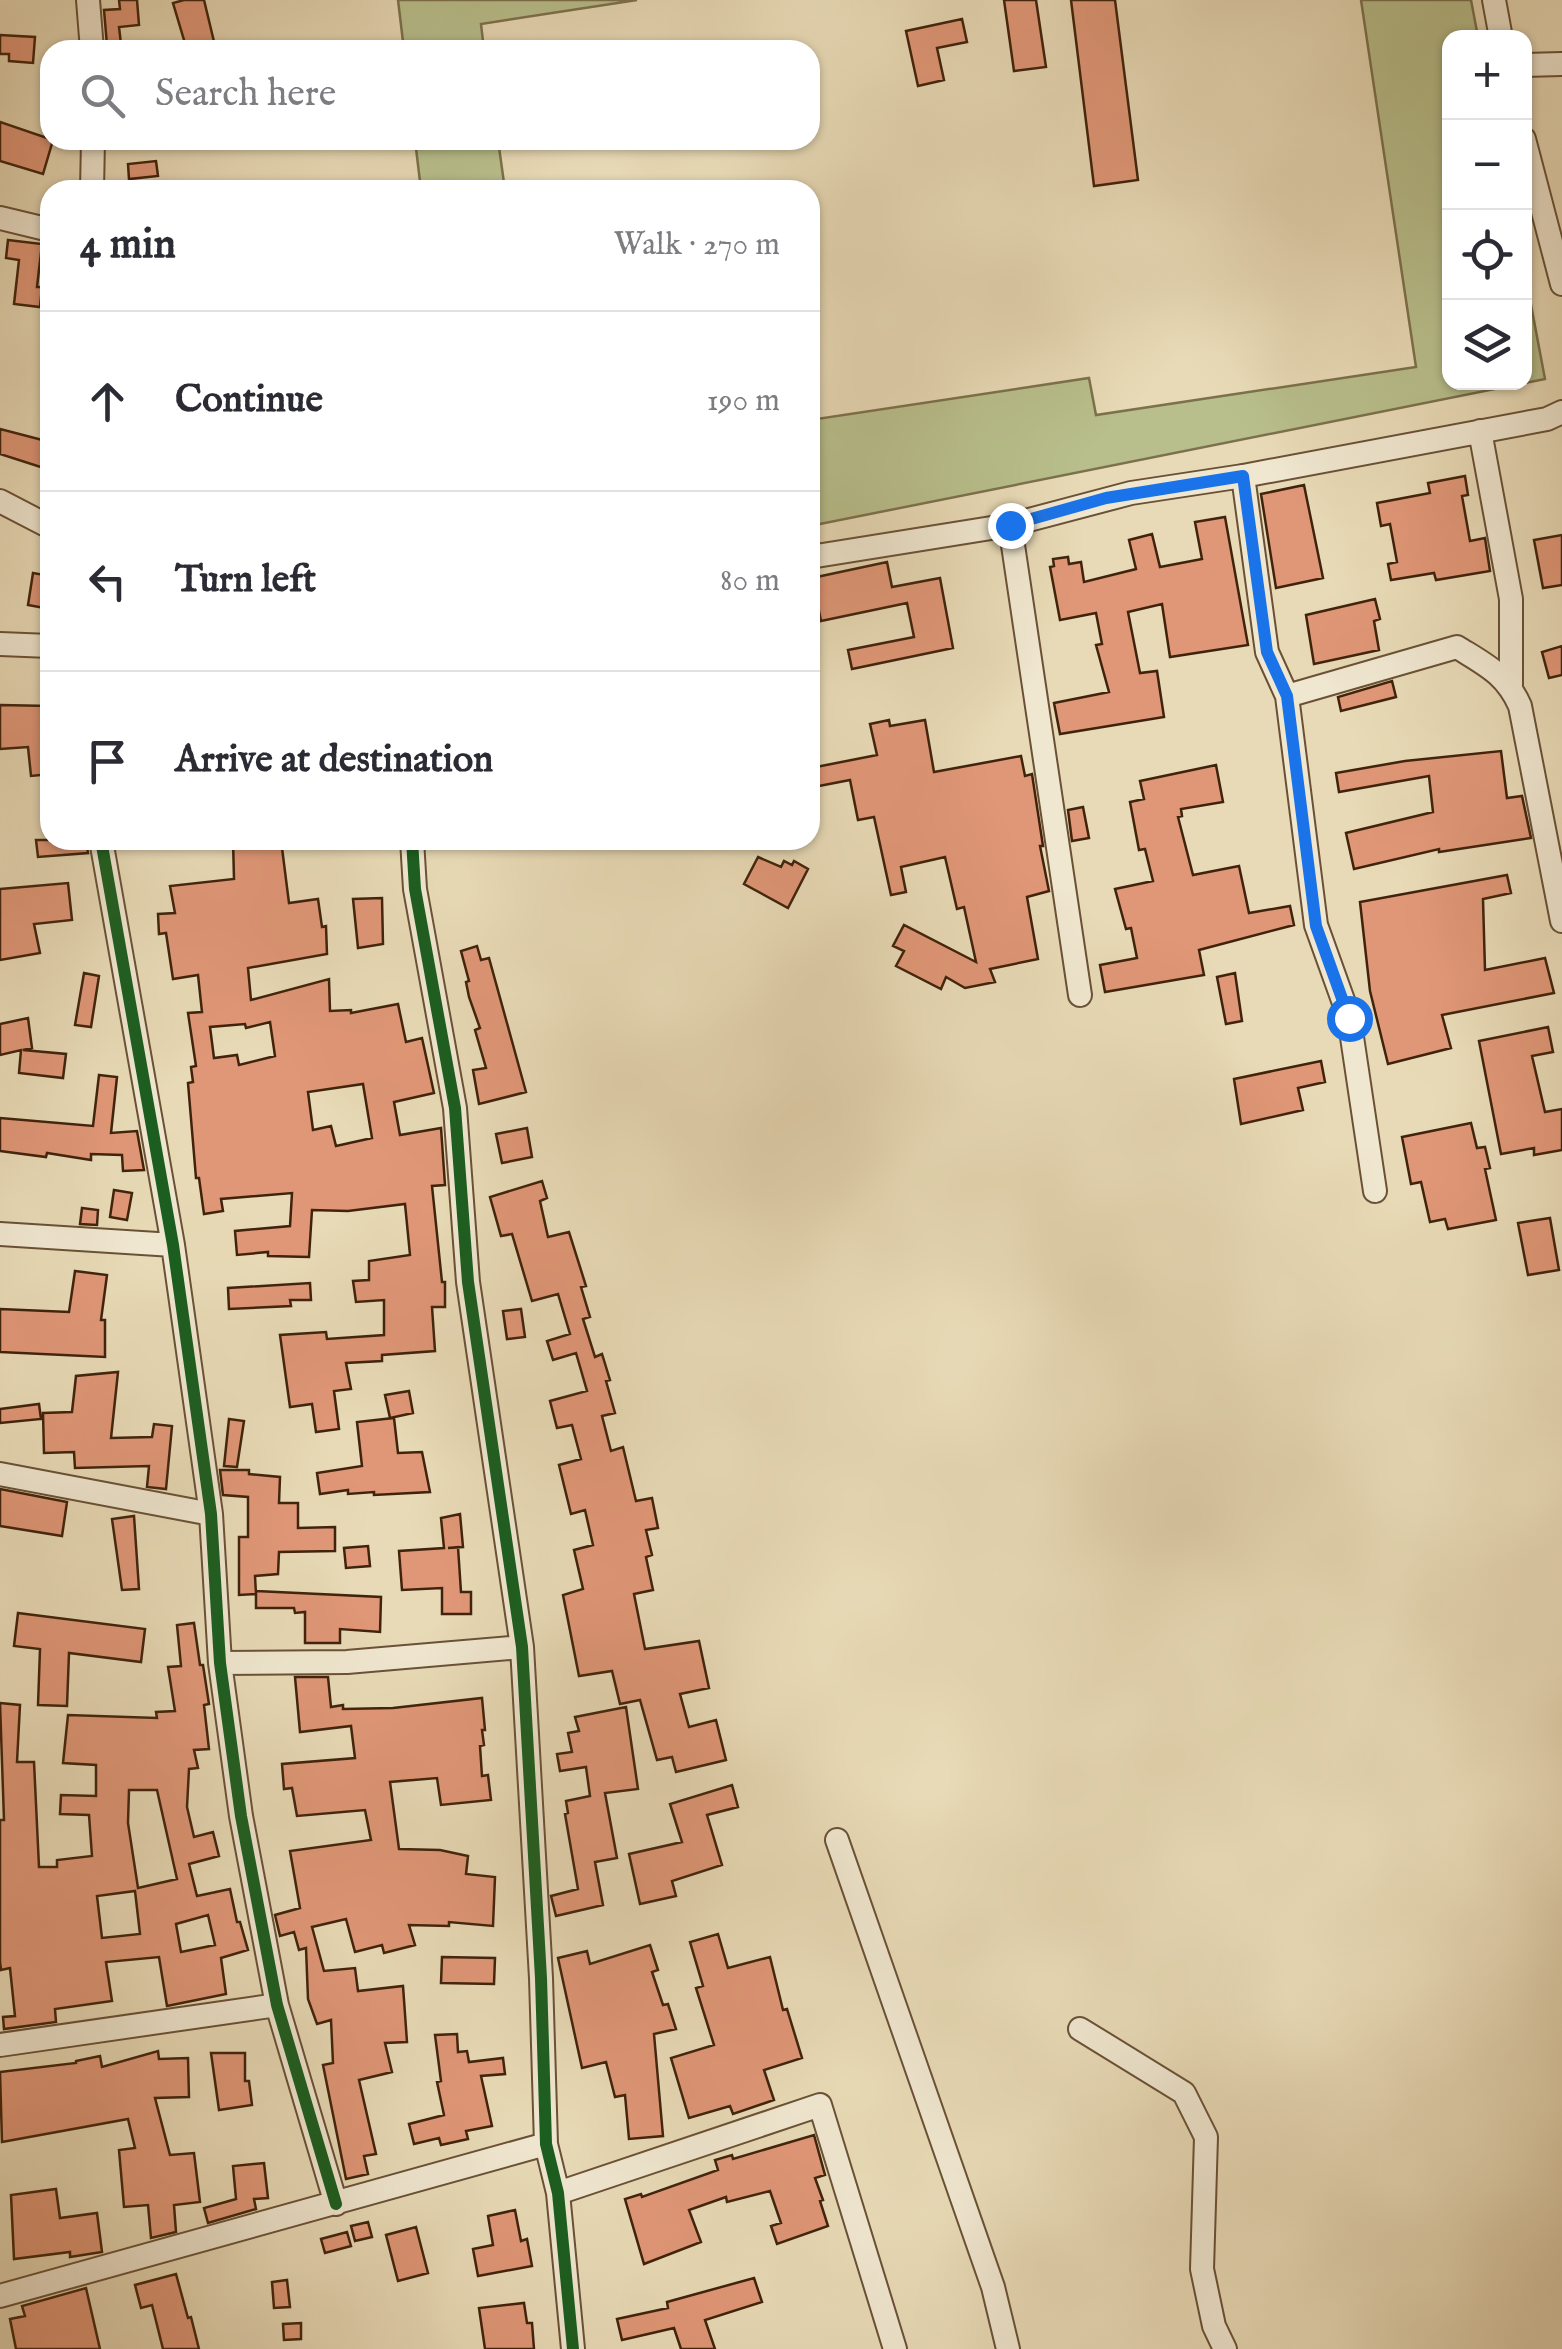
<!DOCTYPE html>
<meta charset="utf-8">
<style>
:root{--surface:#fff;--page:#f2f2f3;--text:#2b2b33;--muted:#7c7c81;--line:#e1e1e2}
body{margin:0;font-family:"IM FELL English",serif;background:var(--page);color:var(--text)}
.controls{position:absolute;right:30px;top:30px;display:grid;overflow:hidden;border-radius:20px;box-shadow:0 2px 8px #0004}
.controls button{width:90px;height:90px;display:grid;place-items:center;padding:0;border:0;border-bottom:2px solid var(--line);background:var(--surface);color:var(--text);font:50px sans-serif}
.stop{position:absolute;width:30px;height:30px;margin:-22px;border:8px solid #1a73e8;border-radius:50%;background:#fff}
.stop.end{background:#1a73e8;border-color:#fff;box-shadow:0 2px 10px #0008}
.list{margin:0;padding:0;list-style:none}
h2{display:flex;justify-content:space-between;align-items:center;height:130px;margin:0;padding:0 40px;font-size:42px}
h2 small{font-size:32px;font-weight:400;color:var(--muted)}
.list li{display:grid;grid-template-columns:65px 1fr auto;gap:30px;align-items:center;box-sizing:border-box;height:180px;padding:0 40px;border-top:2px solid var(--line)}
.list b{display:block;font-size:38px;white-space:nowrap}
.list em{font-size:32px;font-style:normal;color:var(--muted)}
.icon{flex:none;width:55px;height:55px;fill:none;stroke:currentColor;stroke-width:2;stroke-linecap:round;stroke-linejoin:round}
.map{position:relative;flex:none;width:1562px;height:2349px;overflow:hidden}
.search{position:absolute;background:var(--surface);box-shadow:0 2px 8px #0004;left:40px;top:40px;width:780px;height:110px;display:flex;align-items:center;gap:25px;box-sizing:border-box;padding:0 35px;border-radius:30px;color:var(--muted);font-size:38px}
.panel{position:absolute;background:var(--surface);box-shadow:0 2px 8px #0004;left:40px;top:180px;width:780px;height:670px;border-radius:30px}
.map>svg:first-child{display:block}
.green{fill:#b8bf8c;stroke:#7c714c;stroke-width:2.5}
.building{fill:#e09777;stroke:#40230c;stroke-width:2.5;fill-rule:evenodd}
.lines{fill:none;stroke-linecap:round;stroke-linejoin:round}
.minor-casing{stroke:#6a5136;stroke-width:26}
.minor{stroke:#f0e7d0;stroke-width:22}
.cycleway-casing{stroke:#f0e7d0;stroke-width:19}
.cycleway{stroke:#1b5e20;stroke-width:12}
.route{stroke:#1a73e8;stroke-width:12}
</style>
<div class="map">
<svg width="1562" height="2349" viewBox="0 0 1562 2349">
<rect width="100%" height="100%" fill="#e8dab6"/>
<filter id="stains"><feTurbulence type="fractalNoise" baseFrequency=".002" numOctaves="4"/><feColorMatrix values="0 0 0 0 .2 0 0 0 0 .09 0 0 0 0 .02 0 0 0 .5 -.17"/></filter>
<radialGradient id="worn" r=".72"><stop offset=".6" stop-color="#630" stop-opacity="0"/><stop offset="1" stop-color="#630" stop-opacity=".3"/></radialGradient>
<path class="green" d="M398 0H637L481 24 484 50H404Z
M1361 0H1471L1478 37 1450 38V382H1524L1525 273 1545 379 810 526V420L1089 378 1096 415 1416 367Z
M415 140H498L505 190H421Z"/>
<path class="building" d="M119 0H137L139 25 119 27 121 44 107 45 104 10 120 9Z
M184 0H204L216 50H187L173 3Z
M1004 0H1036L1046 67 1014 71Z
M1071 0H1115L1138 180 1094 186Z
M962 19 967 42 937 48 944 80 918 86 906 31Z
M0 35 35 37 33 63 9 61V54H0Z
M0 122 53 140 43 174 0 161Z
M156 161 158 176 129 179 128 164Z
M8 240 42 244 37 287H42L40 307 14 304 19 260 6 258Z
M0 429 50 442V470L0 454Z
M1465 476 1468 495 1462 496 1470 541 1485 538 1490 571 1436 580 1434 573 1391 580 1388 564 1397 562 1390 524 1381 526 1377 503 1430 493 1428 483Z
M1304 485 1323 578 1276 588 1261 494Z
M1225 517 1248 645 1170 657 1162 604 1128 612 1140 673 1157 671 1164 717 1060 734 1054 703 1109 692 1096 645 1102 644 1096 613 1060 620 1050 567 1054 566 1053 559 1068 557 1069 564 1081 562 1084 582 1136 569 1129 540 1152 534 1160 567 1202 559 1195 522Z
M1562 535V585L1543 588 1534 540Z
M887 562 892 587 940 578 953 648 852 669 848 650 914 637 907 603 821 621 812 578Z
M33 573 50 576V609L28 605Z
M1375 599 1380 619 1374 621 1379 650 1314 664 1306 615Z
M1562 646V675L1549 678 1542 652Z
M1392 681 1396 697 1341 711 1338 697Z
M0 705 50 706V774L31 776 28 747 0 749Z
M889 720 890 726 925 720 934 772 1021 756 1025 776 1032 774 1043 846H1040L1049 891 1027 897 1038 959 990 969 995 982 965 988 946 977 941 989 896 966 904 951 893 946 904 925 976 962 964 907 957 909 945 857 901 867 906 892 891 895 874 817 858 820 850 780 819 786 816 767 877 755 870 724Z
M1501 751 1507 798 1522 796 1531 838 1439 852V849L1354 869 1346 833 1433 812 1429 776 1339 792 1336 773 1405 761Z
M1216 765 1223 802 1181 809 1182 816 1178 817 1193 875 1239 866 1249 913 1290 906 1294 925 1199 950 1204 975 1105 992 1100 965 1137 958 1131 928 1126 929 1115 889 1153 881 1145 849 1139 850 1130 802 1144 799 1140 781Z
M1083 807 1089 838 1072 841 1068 810Z
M36 840H86L88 853 38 857Z
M233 840H281L289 903 318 899 322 927 326 926 327 954 248 968 251 1000 329 979 330 1011 351 1010V1013L398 1004 406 1042 422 1038 434 1093 394 1102 400 1135 441 1128 445 1185 432 1186 442 1282H445V1307H432L435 1351 382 1355V1361L346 1363 351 1389 334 1391 339 1429 316 1432 312 1404 290 1407 280 1335 326 1332 327 1339 384 1335V1300L356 1302 353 1281 369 1280V1261L410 1255 405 1204 348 1211 312 1210 309 1257 268 1256V1252L237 1255 235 1231 290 1226 292 1193 221 1199 223 1211 204 1214 199 1178H196L188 1083 193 1082 191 1067 196 1066 188 1013 202 1012 198 975 173 979 166 933 159 934 158 914 175 913 170 886 234 879ZM270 1022 275 1056 239 1065 237 1055 214 1058 210 1027 245 1024 246 1028ZM363 1084 372 1138 336 1146 331 1126 313 1130 308 1092Z
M758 857 781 867 784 861 792 865 794 861 808 869 788 908 744 884Z
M1507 875 1511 893 1483 899 1485 970 1545 958 1554 993 1442 1015 1451 1048 1388 1064 1370 991 1360 902Z
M68 883 72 920 34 924 40 953 0 960V889Z
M382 898 383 944 358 948 353 899Z
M477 946 481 960 489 958 526 1092 479 1104 473 1070 486 1068 475 1030 480 1028 469 997 466 982 469 981 461 951Z
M84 973 99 976 91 1027 75 1025Z
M1235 973 1242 1021 1226 1024 1217 977Z
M28 1018 32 1048 23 1050 66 1054 63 1078 19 1073 21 1050 0 1055V1024Z
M1548 1027 1553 1052 1532 1056 1545 1112 1562 1109V1150L1534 1155V1148L1501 1154 1479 1041Z
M1321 1061 1325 1082 1298 1088 1303 1110 1241 1124 1234 1079Z
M99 1075 117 1077 111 1133 137 1131 144 1170 123 1171 122 1155 91 1154V1160L47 1153 46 1157 0 1151V1118L93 1126Z
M1471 1123 1477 1148 1485 1147 1490 1168 1485 1169 1496 1220 1448 1229 1445 1219 1430 1222 1421 1182 1411 1184 1402 1137Z
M527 1128 532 1157 502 1163 496 1134Z
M542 1181 547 1198 540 1201 548 1237 569 1232 586 1286 581 1287 590 1317 583 1319 595 1357 602 1354 610 1380 606 1381 615 1413 602 1416 611 1451 623 1447 636 1501 652 1498 658 1528 646 1530 652 1555 646 1557 653 1590 634 1594 645 1649 699 1641 709 1688 680 1694 689 1727 716 1720 726 1760 676 1772 672 1757 657 1760 640 1700 620 1704 612 1671 579 1676 563 1595 583 1589 574 1550 593 1545 585 1510 571 1514 559 1465 581 1459 572 1425 557 1428 550 1401 587 1391 576 1353 553 1360 547 1341 570 1334 558 1294 532 1301 512 1234 501 1236 490 1197Z
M114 1190 132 1193 127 1220 110 1217Z
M82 1208 98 1210 97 1225 80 1224Z
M1550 1218 1559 1270 1528 1275 1518 1223Z
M75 1271 107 1275 101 1320H105V1357L0 1352V1309L69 1312Z
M310 1283 311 1300H290L291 1306 229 1309 228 1288Z
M521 1309 525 1337 507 1339 503 1311Z
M118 1372 111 1438 152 1437 154 1424 172 1426 166 1489 147 1487 149 1466 75 1468 74 1452 44 1453 43 1413 72 1412 76 1376Z
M409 1391 413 1413 390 1418 385 1395Z
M39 1404 41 1419 0 1423V1409Z
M394 1418 398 1453 422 1452 430 1492 374 1495V1492L348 1494V1490L320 1494 317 1473 362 1466 357 1422Z
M229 1419 244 1421 237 1467 224 1466Z
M220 1470H249V1474L280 1477 279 1503H298V1528L335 1527V1551L279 1552 278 1574 255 1576 256 1594 239 1595V1537H248V1497L223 1495Z
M0 1489 67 1502 62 1536 0 1526Z
M460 1514 463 1547 448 1548 458 1547 461 1592H471V1614H442V1588L402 1590 399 1551 444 1548 441 1518Z
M134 1516 139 1589 122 1590 112 1519Z
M368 1546 370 1566 346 1568 344 1548Z
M256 1591 381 1597 380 1632 340 1629V1643H305V1612L295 1613 294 1608H256Z
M18 1613 145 1629 141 1662 69 1653 67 1706 38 1705 40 1649 14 1646Z
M194 1623 200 1665H203L209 1704 204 1705 209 1749 194 1750 198 1768 189 1769 187 1807 194 1837 213 1832 219 1856 189 1864 197 1896 230 1889 237 1922H240L248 1950 221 1958 226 1994 167 2006 159 1957 106 1962 112 2001 55 2009 56 2022 4 2029 3 2017 15 2016 10 1968 1 1970 0 1962V1820H4L0 1703 20 1705 17 1762H34L39 1867H57V1860L92 1856 89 1815 60 1814 61 1795 96 1796V1765L63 1763 68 1715 157 1718 156 1712 175 1711 168 1667 181 1666 177 1625ZM129 1790H157L177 1879 138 1888 128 1823ZM135 1891 140 1934 102 1938 97 1896ZM208 1915 215 1945 181 1952 176 1924Z
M295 1677H328L331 1707 343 1705V1709L393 1708 482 1698 485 1730H482L484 1745 480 1746 482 1776 488 1775 491 1800 441 1805 437 1778 390 1782 399 1849 440 1850 468 1856 466 1874 495 1877 493 1926 449 1922V1926L409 1925 415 1945 384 1953 382 1945 355 1952 346 1919 312 1927 324 1971 355 1968 358 1991 403 1986 407 2042 385 2043 392 2072 359 2080 376 2154 364 2156 368 2174 346 2179 323 2065 333 2063 331 2020 317 2024 308 1999 306 1948 299 1950 294 1932 280 1936 275 1915 300 1908 290 1851 371 1840 365 1810 297 1816 292 1788 284 1789 282 1764 355 1758 351 1726 300 1732Z
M626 1707 638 1789 605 1793 617 1858 595 1862 603 1905 556 1916 551 1896 578 1889 565 1814 568 1813 566 1801 590 1796 586 1767 560 1771 557 1754 572 1752 568 1733 579 1731 575 1717Z
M732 1785 738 1807 707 1815 722 1865 672 1881 676 1896 640 1904 629 1854 682 1842 670 1804Z
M718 1934 728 1968 770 1957 783 2010 787 2009 802 2058 764 2070 774 2100 733 2114 730 2106 689 2118 671 2058 714 2045 696 1988 703 1986 690 1942Z
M650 1945 658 1970 652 1972 663 2005 668 2004 676 2029 654 2034 663 2136 629 2139 625 2095 615 2097 606 2062 582 2068 558 1958 587 1951 590 1964Z
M442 1957 495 1958 494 1984 441 1983Z
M457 2034 458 2052 467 2051 469 2062 503 2058 505 2074 481 2076 492 2126 466 2131 468 2139 441 2145 439 2138 414 2144 409 2124 444 2115 437 2082 441 2081 435 2035Z
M158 2051 159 2059 188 2058 189 2097 155 2098 170 2155 194 2153 200 2202 174 2205 176 2232 151 2238 148 2205 124 2207 119 2150 135 2148 128 2119 2 2142 0 2072 76 2063V2061L100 2056 102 2067Z
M211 2053H245V2081H249L252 2105 219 2110Z
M814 2135 825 2175 815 2178 823 2200 820 2201 828 2226 777 2244 771 2226 781 2223 770 2191 727 2202 726 2197 689 2210 701 2242 644 2264 625 2199 641 2194 642 2197 718 2170 715 2160 732 2155 733 2159Z
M264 2163 268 2198 254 2199 256 2209 208 2223 204 2208 236 2199 233 2166Z
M56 2189 60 2218 97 2213 102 2252 70 2257V2252L14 2259 11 2195Z
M515 2210 521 2241 527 2239 532 2266 478 2276 473 2249 493 2245 488 2216Z
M368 2222 372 2237 355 2241 351 2226Z
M416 2227 428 2273 398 2281 386 2235Z
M347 2232 351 2246 325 2253 321 2239Z
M176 2274 188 2318 191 2317 199 2349H163L152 2305 141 2308 135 2285Z
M754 2278 762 2302 705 2320 715 2349H681L674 2328 622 2340 617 2319 668 2308 667 2302Z
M287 2280 290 2307 274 2308 272 2282Z
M86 2288 100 2349H16L10 2319 25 2316 22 2306Z
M524 2303 527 2323H532L534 2349H485L479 2308Z
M301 2323V2339L284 2340 283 2324Z"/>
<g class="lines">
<defs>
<path id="minor" d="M88 0 92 50
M1494 0 1501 38
M1524 65 1562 64
M1524 139 1562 284
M92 190 93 140
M0 218 50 230
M1480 431 1511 599V685
M1243 476 1267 652 1287 696 1316 925 1349 1017 1375 1191
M0 501 50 527
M1010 525 1080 995
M810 557 1010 525 1131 493 1243 476 1547 419 1562 412
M0 644 50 646
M1287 696 1457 647C1486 665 1506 674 1520 706L1562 921
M101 840 173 1245 211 1514 220 1663 241 1816 277 2005 336 2204
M412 840 415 889 455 1108 468 1282 522 1647 541 1978 546 2144 558 2193 573 2349
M0 1234 173 1245
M0 1474 211 1514
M220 1663 347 1662 522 1647
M837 1840 993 2287 1008 2349
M1080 2029 1184 2093 1206 2137 1202 2269 1214 2326 1225 2349
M0 2045 277 2005
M558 2193 820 2105 895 2349
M0 2296 546 2144"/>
</defs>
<use href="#minor" class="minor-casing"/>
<use href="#minor" class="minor"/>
<defs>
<path id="cycleway" d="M101 840 173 1245 211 1514 220 1663 241 1816 277 2005 336 2204
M412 840 415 889 455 1108 468 1282 522 1647 541 1978 546 2144 558 2193 573 2349"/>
</defs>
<use href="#cycleway" class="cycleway-casing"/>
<use href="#cycleway" class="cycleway"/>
</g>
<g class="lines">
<path class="route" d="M1010 525 1106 498 1243 476 1267 652 1287 696 1316 926 1349 1018"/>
</g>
<rect width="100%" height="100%" filter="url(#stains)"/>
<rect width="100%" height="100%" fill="url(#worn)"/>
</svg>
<div class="controls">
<button>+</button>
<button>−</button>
<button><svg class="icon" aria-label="locate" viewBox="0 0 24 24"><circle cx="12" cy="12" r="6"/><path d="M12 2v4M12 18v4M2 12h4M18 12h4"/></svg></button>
<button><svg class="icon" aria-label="layers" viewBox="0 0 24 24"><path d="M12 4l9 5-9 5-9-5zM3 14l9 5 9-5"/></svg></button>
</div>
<div class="stop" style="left:1349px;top:1018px"></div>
<div class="stop end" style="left:1010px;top:525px"></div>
<div class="search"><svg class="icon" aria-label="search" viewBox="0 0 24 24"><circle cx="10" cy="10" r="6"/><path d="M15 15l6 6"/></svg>Search here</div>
<section class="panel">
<h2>4 min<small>Walk · 270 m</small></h2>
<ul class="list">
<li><svg class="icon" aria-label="ahead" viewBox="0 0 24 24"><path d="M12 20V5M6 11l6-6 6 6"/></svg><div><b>Continue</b></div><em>190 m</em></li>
<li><svg class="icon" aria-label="left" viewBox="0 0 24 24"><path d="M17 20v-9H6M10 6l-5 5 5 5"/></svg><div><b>Turn left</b></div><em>80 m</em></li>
<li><svg class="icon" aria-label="arrive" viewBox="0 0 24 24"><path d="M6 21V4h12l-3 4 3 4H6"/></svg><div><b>Arrive at destination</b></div></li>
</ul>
</section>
</div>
